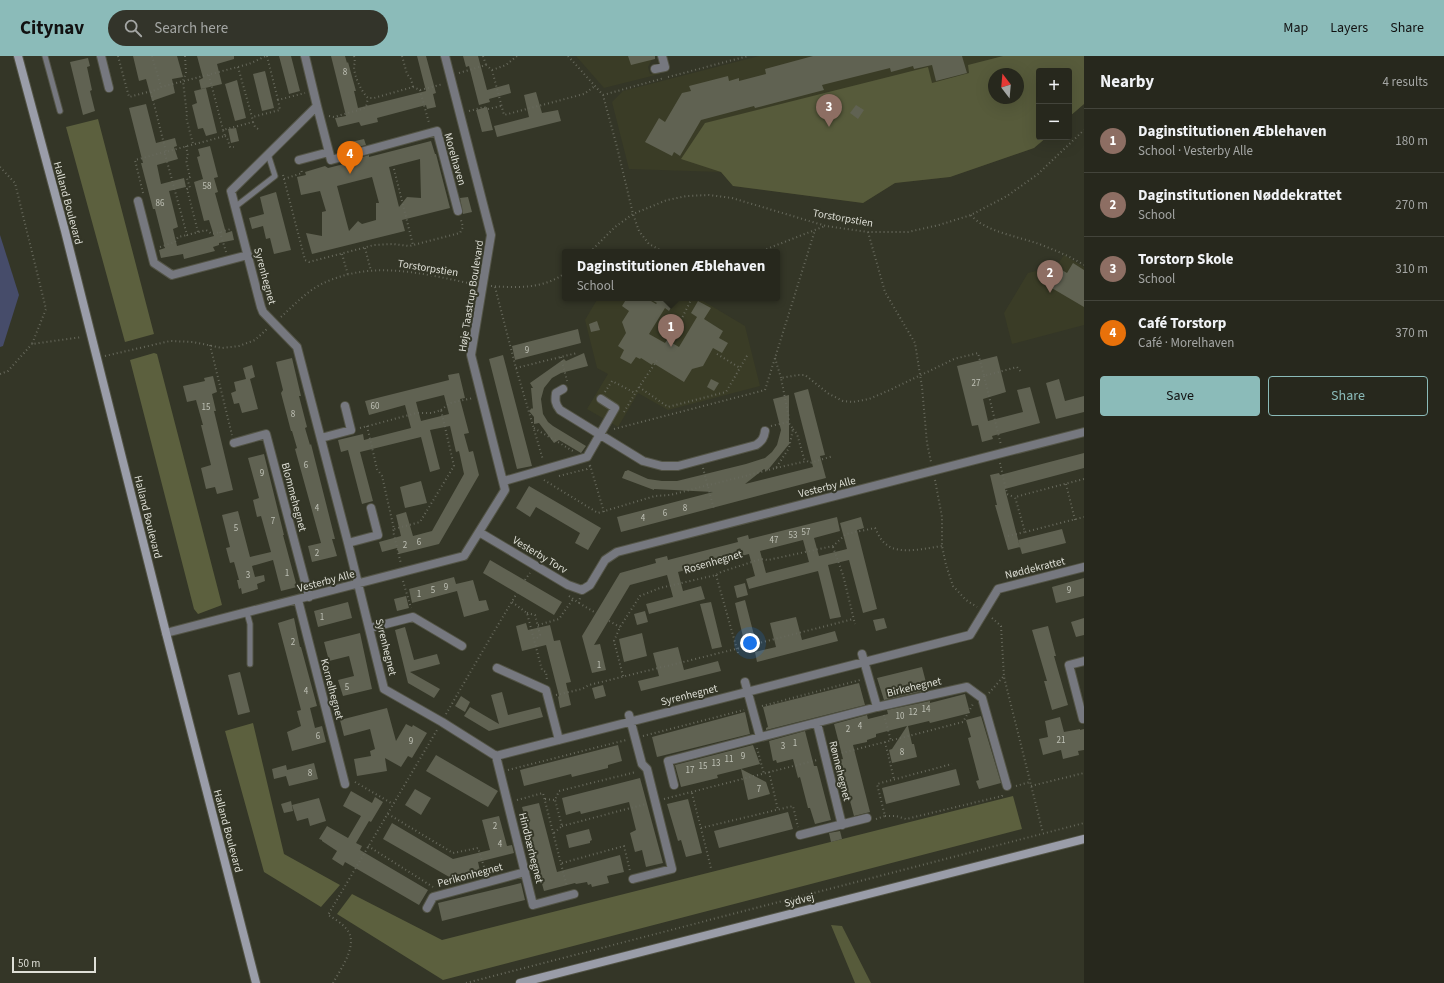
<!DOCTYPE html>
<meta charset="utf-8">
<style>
:root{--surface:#27281d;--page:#33342a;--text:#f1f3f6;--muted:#a4a6a4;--line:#43443b;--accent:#8bbbb9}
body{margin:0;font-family:"Source Sans 3",sans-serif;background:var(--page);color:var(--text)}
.controls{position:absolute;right:12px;top:12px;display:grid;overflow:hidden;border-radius:4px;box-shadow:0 4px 16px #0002}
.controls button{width:36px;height:36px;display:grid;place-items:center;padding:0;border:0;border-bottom:1px solid var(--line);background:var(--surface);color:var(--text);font:20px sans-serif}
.compass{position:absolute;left:988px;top:12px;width:36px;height:36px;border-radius:50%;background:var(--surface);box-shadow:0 4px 16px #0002;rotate:344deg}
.scale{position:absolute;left:12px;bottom:10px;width:84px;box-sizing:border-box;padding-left:4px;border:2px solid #dedfd6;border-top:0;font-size:11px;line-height:14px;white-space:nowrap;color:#dedfd6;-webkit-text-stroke:3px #343627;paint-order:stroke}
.you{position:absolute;left:750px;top:587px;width:14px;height:14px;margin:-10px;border:3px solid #fff;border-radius:50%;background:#1a73e8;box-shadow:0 0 0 6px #1a73e833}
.badge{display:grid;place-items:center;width:26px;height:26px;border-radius:50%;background:var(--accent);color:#fff;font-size:13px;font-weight:700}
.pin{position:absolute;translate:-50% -33px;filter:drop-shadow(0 1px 2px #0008)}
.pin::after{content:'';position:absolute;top:21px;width:14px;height:12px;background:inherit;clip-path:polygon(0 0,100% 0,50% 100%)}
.popup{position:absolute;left:562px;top:193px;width:218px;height:52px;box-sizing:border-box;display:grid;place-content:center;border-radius:4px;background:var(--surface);filter:drop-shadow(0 1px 3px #0005);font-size:13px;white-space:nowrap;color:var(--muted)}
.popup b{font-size:15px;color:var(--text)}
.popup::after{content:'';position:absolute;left:50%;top:100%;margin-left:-8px;border:8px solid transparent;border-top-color:var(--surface)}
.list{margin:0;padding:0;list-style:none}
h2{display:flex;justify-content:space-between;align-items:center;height:52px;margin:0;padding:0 16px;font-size:17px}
h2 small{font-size:13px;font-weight:400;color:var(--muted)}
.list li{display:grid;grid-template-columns:26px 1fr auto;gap:12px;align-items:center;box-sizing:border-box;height:64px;padding:0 16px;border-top:1px solid var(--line)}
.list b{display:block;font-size:15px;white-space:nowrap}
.list p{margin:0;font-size:13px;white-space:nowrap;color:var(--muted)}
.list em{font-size:13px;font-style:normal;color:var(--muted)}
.actions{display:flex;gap:8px;padding:12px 16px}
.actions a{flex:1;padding:9px 0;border:1px solid var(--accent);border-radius:4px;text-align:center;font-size:14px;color:var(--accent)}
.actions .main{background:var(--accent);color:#111}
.icon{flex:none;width:22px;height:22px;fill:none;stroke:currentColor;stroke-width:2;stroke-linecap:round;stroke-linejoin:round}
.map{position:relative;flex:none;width:1084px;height:927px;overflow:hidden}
header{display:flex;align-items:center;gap:24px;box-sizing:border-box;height:56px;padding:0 20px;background:var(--accent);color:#111}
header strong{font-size:19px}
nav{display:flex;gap:22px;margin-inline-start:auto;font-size:14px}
.search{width:280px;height:36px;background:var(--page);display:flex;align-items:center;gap:10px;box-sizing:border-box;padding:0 14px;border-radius:22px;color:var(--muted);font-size:15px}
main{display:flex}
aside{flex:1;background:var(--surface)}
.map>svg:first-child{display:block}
.built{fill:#3a3c26;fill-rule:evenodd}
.green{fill:#575b3b;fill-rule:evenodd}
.forest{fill:#5c603e}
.water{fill:#464c6a}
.building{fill:#606252;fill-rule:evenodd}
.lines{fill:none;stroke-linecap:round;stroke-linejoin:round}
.lane-casing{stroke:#535446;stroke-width:7}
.street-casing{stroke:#535446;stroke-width:10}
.secondary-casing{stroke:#535446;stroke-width:10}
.path{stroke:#67695c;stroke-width:2;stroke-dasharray:1 3;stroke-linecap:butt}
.lane{stroke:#76787f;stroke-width:5}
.street{stroke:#76787f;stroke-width:8}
.secondary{stroke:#9a9da9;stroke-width:8}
.labels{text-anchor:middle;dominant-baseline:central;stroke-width:4;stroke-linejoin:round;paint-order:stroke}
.number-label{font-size:9px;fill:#bec0b5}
.street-label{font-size:11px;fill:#dedfd6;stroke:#343627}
</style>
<header>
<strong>Citynav</strong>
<div class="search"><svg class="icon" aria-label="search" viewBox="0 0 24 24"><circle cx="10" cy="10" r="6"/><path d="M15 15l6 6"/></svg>Search here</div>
<nav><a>Map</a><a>Layers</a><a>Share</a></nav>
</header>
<main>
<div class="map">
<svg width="1084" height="927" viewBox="0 0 1084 927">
<rect width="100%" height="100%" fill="#343627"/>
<path class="built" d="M576 0H654L648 11 650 18 660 16V18L604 32Z
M759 0H1084V48L1069 61V15H1039V81H1047L1034 92 950 121 895 127 863 147 733 130 721 116 629 113 612 46 623 35ZM994 18H1018V42H994Z
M1064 199 1084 211V269L1012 288 1004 257 1028 217 1057 210Z
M598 242H698L745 270 760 330 668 354 638 337 618 371 587 353 608 318 597 312 585 264Z"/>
<path class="green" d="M1003 0H1084V48L1069 61V15H1039V81H1047L1034 92 950 121 895 127 863 147 733 130 721 116 681 103 705 67 928 11 932 27 969 17 968 9ZM994 18H1018V42H994Z
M831 869 842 870 871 927H855Z"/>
<path class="forest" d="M98 63 154 278 125 286 66 71Z
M154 297 157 298 222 549 198 558 194 553 130 304Z
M253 667 284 798 340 829 321 851 264 816 225 675Z
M1013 740 1022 773 443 924 337 858 352 838 442 884Z"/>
<path class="water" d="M0 179 19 239 3 290 0 291Z"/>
<path class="building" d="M133 0H177L183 21 172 23 175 37 152 45 146 23 139 25Z
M197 0H234V3L217 8 222 28 201 33 199 24 203 22Z
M279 0H291L300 35 289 38Z
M331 0H345L347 7 348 6 356 35H354L358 52 426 35 417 0H426L436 37 433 38 436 51 427 53 426 49 377 62 378 66 361 70 359 66 338 71 335 62 346 60Z
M463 0H478L487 34 509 28 511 37 489 43 490 46 479 49 469 10 466 11Z
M628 0H655V3L631 9Z
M813 0H962L967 17 936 25 932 9 914 13 913 10 891 16 890 12 822 29 824 34 755 52 754 50 701 64 680 100 674 96 672 100 645 86 659 62 665 66 682 37 691 35 689 30 728 20 729 25 739 22V25L766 18 765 13Z
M88 2 90 10 87 11 92 34 90 35 95 55 83 59 70 6Z
M265 15 274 52 262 55 253 18Z
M237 24 246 62 235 65 225 28Z
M206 32 217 77 206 80 203 72 198 73 192 49 197 47 194 35Z
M536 36 542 57 558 54 561 65 497 81 494 70 529 61 524 39Z
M146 48 156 87 175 82 177 90 174 91 178 103 157 109 161 128 184 122 186 131 169 135 178 171 173 173 177 190 214 180 209 164 204 165 194 126 203 123 197 101 200 100 198 93 210 90 218 121 214 122 218 136 215 137 226 177 232 175 234 184 219 187V189L213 191 215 195 184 203 183 198 161 202 159 194 165 192 155 153H153L141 107H143L129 52Z
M856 49 864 54 858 63 850 57Z
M833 50 836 59 827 61 824 52Z
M487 51 493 74 482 76 476 54Z
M236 72 239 85 231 87 228 73Z
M364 83 366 89 349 93 347 87Z
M431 85 435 98H436L450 152 402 164 405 175 312 198 306 177 322 180V156L326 155 320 135 301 139 297 121 306 119 305 116 325 110 328 112 352 106V104L369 99V101ZM420 103 421 142 407 141 399 151 389 111ZM372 121 379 147H376V164L362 168 358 165 349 175 337 130Z
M276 136 291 194 274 198 270 182 266 183 263 170 252 173 249 162 264 158 260 141Z
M468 141 472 156 463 158 460 142Z
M1073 207 1084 214V251L1050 231 1060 213 1067 217Z
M627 242H646L656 248 657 247 648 242H677L669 255 665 252 649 278 665 287 667 284 679 291 697 261 691 257 698 245 711 252 704 263 723 275 719 282 728 287 722 297 713 292 703 310 692 313 684 326 653 307 652 309 641 302 640 303 636 301 631 308 620 302 624 294 618 290 626 277 622 266 629 255 622 250Z
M597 265 600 274 591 276 589 268Z
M578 273 581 287 515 304 512 290Z
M584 297 588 310 561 317 552 322 544 332 541 343 543 358 548 366 553 370 586 390 581 397 559 384 554 387 539 367 534 368V361L529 355 532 352 533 353 531 332H533L530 327 564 303 566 305Z
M503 299 532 410 517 413 489 303Z
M997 300 1006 336 983 343 988 365 1023 356 1017 334 1030 331 1040 367 992 380 993 383 982 386 978 369 972 370 957 310Z
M292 302 301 340H299L307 371 305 372 310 389 311 388 335 483H332L337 500 312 506 308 490 321 487 295 393 297 392 292 375H291L281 337 283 334 276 306Z
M252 309 255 321 250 323 258 353 242 357 239 347 234 348 231 337 236 335 234 326 246 323 243 312Z
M459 317 465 342 460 343 469 377 464 378 469 396 473 395 479 419 439 488 399 498 397 492 382 496 379 486 401 480 396 459 406 456 413 480 432 475 464 418 459 395 456 396 450 370 430 374 440 413 430 416 421 381 360 396 373 445 362 448 348 394 341 396 338 384 363 378 364 384 411 372 405 349 369 359 365 345 449 324 448 319ZM444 339 449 358 421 365 416 346Z
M213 320 217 336 212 338 216 355H214L233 434 217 438 215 431 206 433 201 412 211 409 201 369H203L196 344 187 346 183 330 205 325 204 322Z
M711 323 719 327 714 335 707 331Z
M1059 323 1065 345 1084 340V356L1056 363 1046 327Z
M808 333 825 399 820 400 826 422 621 476 617 461 713 436 654 433V434L622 422 625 415H626L628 414 648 423 662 425H677L746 408 765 402 772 396 777 389 781 374 773 343 789 339V386L790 387 767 415 764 413 745 428 813 411 794 337Z
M1084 397V412L1005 433 1020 491 1008 494 995 449H997L990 419 999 417 1000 419Z
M264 398 284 479H283L297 531 281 535 273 504 252 510 255 521 264 519 265 525 257 528 258 533 242 538 241 532 239 533 237 524H239L234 506 230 507 226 492 230 491 222 459 238 455 250 501 271 496 261 460 257 461 253 444 259 442 248 402Z
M421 425 427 447 405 452 400 431Z
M529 430 601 472 588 494 575 487 580 477 536 451 530 461 516 452Z
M837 461 840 475 814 482 819 500 847 493 840 467 861 461 864 472 857 474 877 553 863 557 849 504 828 509 841 561 830 563 818 515 749 533 746 523 755 520 749 498 678 516 683 535 701 530 705 543 649 558 646 548 673 541 667 519 630 529 594 589 600 588 606 614 592 617 582 580 620 517 656 507 655 503 667 500 668 504 738 486 737 482 748 479 749 483ZM803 484 809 506 766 517 760 495Z
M1062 473 1066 487 1022 498 1018 484Z
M490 504 562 546 554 559 483 517Z
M454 521 456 528 473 524 479 545 486 544 489 554 464 561 457 535 412 547 409 533Z
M1084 522V540L1056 547 1052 531Z
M745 527 748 539 737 542 734 530Z
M406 540 409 552 397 555 394 543Z
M745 544 755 583 744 585 735 547Z
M348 546 352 562 318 571 314 555Z
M711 546 722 591 712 593 700 548Z
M645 555 648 566 637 569 634 558Z
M796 561 802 584 835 575 838 585 757 606 755 596 776 591 770 567Z
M294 562 300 591H301L317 650 310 652 315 672 322 670 326 686 292 695 287 676 301 670 297 655 301 654 278 567Z
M884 562 887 572 876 575 873 564Z
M1084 562V579L1076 581 1071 566Z
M526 567 528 574 550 569 554 585 560 584 571 626 566 627 571 649 560 652 558 641 559 640 546 589 522 595 516 570Z
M1048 570 1056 600H1054L1068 649 1052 654 1044 625H1047L1032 574Z
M405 571 414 604 437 598 440 608 410 616 440 633 434 642 408 627 395 574Z
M360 577 372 633 343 640 338 624 354 620 349 600 329 605 324 586Z
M642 577 647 600 624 606 619 583Z
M678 591 684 614 718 605 721 615 641 635 638 625 659 620 653 597Z
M922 611 928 634 884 644 877 622Z
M240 616 250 656 238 659 228 619Z
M859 627 865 649 766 674V672L768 671 763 651Z
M603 629 606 640 595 643 592 632Z
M502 636 508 659 540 651 543 661 489 675 464 660 470 651 499 668 491 639Z
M965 638 970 657 930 667 929 665 908 670 912 688H914L917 701 892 707 889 694 892 693 907 670 876 678V681L867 684V686L853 689 870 756 854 760 839 704 843 703 834 668 867 659 868 663 888 658 887 654 930 645V647Z
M461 640 470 646 465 656 455 650Z
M387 652 396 685 406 668 412 671 413 669 427 677 412 702 408 700 401 711 385 702 387 715 357 720 354 703 371 700 370 695 375 693 370 673 344 680 340 664Z
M745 656 750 678 657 701 652 681Z
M981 660 1001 727 979 733 976 725 979 724 968 682 971 681 966 664Z
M1060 661 1064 676 1080 673V674L1084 673V694L1078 695 1079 699 1063 703 1061 694 1043 699 1039 683 1048 681 1045 665Z
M805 675 814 710H817L831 764 815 768 810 752H808L800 721 798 722 793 703 777 707 776 704 773 705 769 685Z
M618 689 622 705 608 709V712L572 721 571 718 524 730 520 714Z
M753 689 760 708 741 713 766 726 770 738 748 744 741 713 717 719 718 722 681 731 675 709Z
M436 699 498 735 488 751 426 715Z
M314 707 318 723 289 730 286 720 274 723 272 713 286 709 287 714Z
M956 713 960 729 886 748 882 732Z
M640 722 663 807 646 811 642 794 635 796 630 777 636 774 629 746 581 758 580 755 566 759 562 742Z
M415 733 431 742 421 759 405 749Z
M351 735 372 747 375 741 383 746 371 766 369 765 356 787 362 790 360 794 428 834 419 849 345 806 343 810 332 803 337 795 322 785V784L319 783 327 770 348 782 361 760 343 750Z
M319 742 326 765 310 770 308 762 297 765 292 749Z
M688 743 702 797 686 801 681 784 678 785 667 748Z
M291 745 293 755 284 757 281 748Z
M539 747 557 816 620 799 624 816 607 820 609 827 592 831 591 828 588 829 587 826 576 828 575 827 544 835 531 788 529 789 528 784 523 766 526 765 522 751Z
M788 756 793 773 719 792 714 775Z
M499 760 507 790 512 789 514 797 478 806 480 815 451 822 383 783 392 767 453 803 490 794 482 764Z
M589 773 592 784 590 785V787L569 792 566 779Z
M840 775 842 783 831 786 829 777Z
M521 827 525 844 442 865 438 847Z"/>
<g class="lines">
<defs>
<path id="lane" d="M45 0 60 55
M235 151 275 120 268 98
M247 557 250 568V608"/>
<path id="street" d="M101 0 109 32
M305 0 317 50 231 135 261 251 263 256 297 291 348 487 384 633 442 666 496 700 970 579 998 533 1084 511
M655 13 665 11 662 0
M317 50 331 104 437 75 458 155
M299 104 329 96
M138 145 154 207 172 219 248 199
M563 333 556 337C555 344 555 348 560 354L643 405 662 410H678L756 389C762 385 764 382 765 375
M321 382 351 374 345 350
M234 387 266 378 309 541
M504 425 587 401 615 352 601 343
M479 476 568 529 582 534 590 529 605 504 617 496 1084 376
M348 487 378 479 371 452
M298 544 345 728
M370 572 413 561 462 590
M166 577 464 500 505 434 471 299 491 179 445 0
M862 598 877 651
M497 612 546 634 559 684
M745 626 760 681
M629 659 642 708 647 713 672 813 633 823
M1083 663 1069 609 1084 605
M817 667 842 769
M496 700 533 849 574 838
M674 729 668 705 877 651 967 631 982 642 1007 730
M800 779 867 762
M427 852 433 841 525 816"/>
<path id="secondary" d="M18 0 65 175 166 577 256 927
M520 927 1084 783"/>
</defs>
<use href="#lane" class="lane-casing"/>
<use href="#street" class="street-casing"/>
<use href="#secondary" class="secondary-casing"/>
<path class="path" d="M118 0 129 41 159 33 161 31 249 8 266 0
M152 0 161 31
M185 0 186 17 183 25 187 59 186 61 193 88
M267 0 278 44
M354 0C355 4 355 6 354 10 354 20 361 35 368 42H374L413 31 420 34 443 28
M402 0 407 18 411 23 413 31
M483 0 486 9
M568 0 603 39 617 91 633 158 639 175 649 188 664 196
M238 11 252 61
M492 14 506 9 517 0
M459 17 486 9 492 14 504 59 584 38 595 30
M209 19 223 74
M668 21 748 0
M420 34 429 67
M151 36 166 96 165 98 187 179 206 174 212 178 231 173
M603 39 664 22
M469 55 484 51 488 53 501 50
M329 60 334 61 362 53 366 51 368 42
M253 66 255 71 258 73
M225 80 227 81 230 91H234
M186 90 188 100 186 104 190 121 187 122 190 132 187 133 198 176
M0 111 15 127 46 253 32 288 82 281
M394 113 413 189
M283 119 305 204 309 206 374 189 393 188 409 190 460 177 463 171 461 164
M284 123 302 117 301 113
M143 137 135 104 225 80 223 74 253 66 252 61 280 54 278 44 305 37
M971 159C983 175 1020 181 1039 188 1055 194 1069 200 1084 209
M220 176 226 196
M868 176 885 236 915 287 922 331 927 387 931 406
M160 191 175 186 178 181 187 179
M365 192 371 215
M590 196 615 171 633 158 667 144 687 140 709 139 732 142 826 170 868 176H908L939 169 971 159 1007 140 1038 118 1084 74
M759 196 825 170
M342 198 348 219
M491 230C516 232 544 233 565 217
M495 231 516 312 543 404
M281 261C295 248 309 233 326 226 375 204 424 218 473 228
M670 286 692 242
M210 289 232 379
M717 298 740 312
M105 300 170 285 193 286 222 292 239 290 255 284 267 273
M561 301 567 325
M775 302 781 322
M516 312 577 297
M0 318 8 315 32 288
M984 320 1001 389
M639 331 668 351 726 336 748 298
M605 336 612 325 635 337
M441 354 450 347 473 342
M624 356 639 331 658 303
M367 370 377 413 382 420 394 473 393 475 401 508
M771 370 788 366 789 362 781 322 798 319H805L829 338 843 345 853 346 869 343 890 334 954 303 978 297 984 320 1017 311 1022 317
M360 372 417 357H432L441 354 454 410 420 466 394 473
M534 372 573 395
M614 373 765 334 815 174
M793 373 797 378 805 406
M1000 407 1007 438 1014 441
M590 409 604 456
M703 412 714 453
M776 412 807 405 810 407 833 400
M559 420 587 413 590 410
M1084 423 1015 441 1025 476 1084 461
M544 424 598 457 655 440 670 439 776 412 789 392 793 373 788 366
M935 424 942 461V490L946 509 953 530 966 544 977 551
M1066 428 1075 464
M1008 480 1025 476
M833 491 843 519 855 568
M716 519 738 597
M525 524 530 517
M403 525 411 552
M569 540 579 547 580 542
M512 546 527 557 542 614 546 616 547 624
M579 547 596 557
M527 557 535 559 540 579 535 584
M992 562 1001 570 1004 621 1043 777
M609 565 620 571
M538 569 559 563 573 543
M623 620 614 585 620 571 640 540 660 532 716 519 721 516 761 503 768 504 833 490 846 478 875 472C878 478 881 485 887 489 899 499 928 492 942 490
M989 637 1003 621
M556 639 582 633 589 629 736 593 853 563
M762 650 860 624
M446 658 492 579 517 537
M884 659 891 685
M643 680 744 654
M885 686 894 723
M757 692 764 718
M834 699 963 666 973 648
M508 714 626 684
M769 716 778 754
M355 726 393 748
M1016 730 1030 726
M1031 730 1084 717
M692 737 711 812
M545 743 555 744 559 735 636 716
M664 743 817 704
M517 744 543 737 567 831
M388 758 453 797 478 792 486 817
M885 760H896L906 763 1002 740 1003 737
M876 763 885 760 877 728 952 708
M562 770 646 748
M701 772 793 750 798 771
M554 777 562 770 555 744
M368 790 433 831
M562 807 624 790 630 815
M333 927C340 914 358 890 348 875 343 868 335 863 328 859L437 674
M466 927 1084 767"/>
<use href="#lane" class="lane"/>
<use href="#street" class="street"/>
<use href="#secondary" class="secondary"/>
</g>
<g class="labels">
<g class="number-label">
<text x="345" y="16">8</text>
<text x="207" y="130">58</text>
<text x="160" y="147">86</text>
<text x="527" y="294">9</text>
<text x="976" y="327">27</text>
<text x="375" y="350">60</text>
<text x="206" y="351">15</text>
<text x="293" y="358">8</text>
<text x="306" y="409">6</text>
<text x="262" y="417">9</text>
<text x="317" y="452">4</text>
<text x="685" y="452">8</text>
<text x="665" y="457">6</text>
<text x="643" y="462">4</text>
<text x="273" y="465">7</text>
<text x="236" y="472">5</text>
<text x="806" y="476">57</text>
<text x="793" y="479">53</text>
<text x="774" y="484">47</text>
<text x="419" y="486">6</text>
<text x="405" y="489">2</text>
<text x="317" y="497">2</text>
<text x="287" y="517">1</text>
<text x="248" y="519">3</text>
<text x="446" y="531">9</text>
<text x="433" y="534">5</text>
<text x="1069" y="534">9</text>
<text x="419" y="538">1</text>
<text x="322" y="561">1</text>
<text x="293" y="586">2</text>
<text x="599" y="609">1</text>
<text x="347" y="631">5</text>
<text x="306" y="635">4</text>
<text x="926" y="653">14</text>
<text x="913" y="656">12</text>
<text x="900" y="660">10</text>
<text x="860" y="670">4</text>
<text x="848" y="673">2</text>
<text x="318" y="680">6</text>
<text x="1061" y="684">21</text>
<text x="411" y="685">9</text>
<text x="795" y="687">1</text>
<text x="783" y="690">3</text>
<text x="902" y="696">8</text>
<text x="743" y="700">9</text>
<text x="729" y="703">11</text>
<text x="716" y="707">13</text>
<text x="703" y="710">15</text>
<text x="690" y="714">17</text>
<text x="310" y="717">8</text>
<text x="759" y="733">7</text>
<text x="495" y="770">2</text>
<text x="500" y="788">4</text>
</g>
<g class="street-label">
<text transform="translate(455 103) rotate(74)">Morelhaven</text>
<text transform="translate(68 147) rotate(75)">Halland Boulevard</text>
<text transform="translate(843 162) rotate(10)">Torstorpstien</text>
<text transform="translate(428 212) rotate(9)">Torstorpstien</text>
<text transform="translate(265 220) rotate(75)">Syrenhegnet</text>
<text transform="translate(471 240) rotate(-81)">Høje Taastrup Boulevard</text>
<text transform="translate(827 431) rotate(-14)">Vesterby Alle</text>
<text transform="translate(294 441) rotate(75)">Blommehegnet</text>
<text transform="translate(148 461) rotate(76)">Halland Boulevard</text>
<text transform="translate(540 499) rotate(31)">Vesterby Torv</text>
<text transform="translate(713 506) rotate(-16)">Rosenhegnet</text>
<text transform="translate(1035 512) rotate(-14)">Nøddekrattet</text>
<text transform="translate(326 525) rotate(-15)">Vesterby Alle</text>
<text transform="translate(386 591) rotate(76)">Syrenhegnet</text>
<text transform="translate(914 631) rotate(-13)">Birkehegnet</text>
<text transform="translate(332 633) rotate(75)">Kornelhegnet</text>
<text transform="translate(689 639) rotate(-14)">Syrenhegnet</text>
<text transform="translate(840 715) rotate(76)">Rønnehegnet</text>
<text transform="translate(228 775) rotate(75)">Halland Boulevard</text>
<text transform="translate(531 792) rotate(76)">Hindbærhegnet</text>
<text transform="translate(470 819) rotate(-15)">Perikonhegnet</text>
<text transform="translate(799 844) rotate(-14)">Sydvej</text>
</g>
</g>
</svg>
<div class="controls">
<button>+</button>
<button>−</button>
</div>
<svg class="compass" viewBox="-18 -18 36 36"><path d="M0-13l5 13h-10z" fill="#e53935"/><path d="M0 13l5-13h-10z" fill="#a4a6a4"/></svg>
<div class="scale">50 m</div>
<div class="you"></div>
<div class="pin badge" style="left:671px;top:291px;background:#8d6e63">1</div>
<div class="popup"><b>Daginstitutionen Æblehaven</b>School</div>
<div class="pin badge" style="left:1050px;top:237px;background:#8d6e63">2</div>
<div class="pin badge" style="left:829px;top:71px;background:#8d6e63">3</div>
<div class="pin badge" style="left:350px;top:118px;background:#e8710a">4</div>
</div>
<aside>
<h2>Nearby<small>4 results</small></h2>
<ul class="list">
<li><span class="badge" style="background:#8d6e63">1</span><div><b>Daginstitutionen Æblehaven</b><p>School · Vesterby Alle</p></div><em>180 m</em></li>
<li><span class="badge" style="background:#8d6e63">2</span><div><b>Daginstitutionen Nøddekrattet</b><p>School</p></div><em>270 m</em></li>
<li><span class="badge" style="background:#8d6e63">3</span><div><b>Torstorp Skole</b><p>School</p></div><em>310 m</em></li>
<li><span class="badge" style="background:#e8710a">4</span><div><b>Café Torstorp</b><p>Café · Morelhaven</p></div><em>370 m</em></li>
</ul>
<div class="actions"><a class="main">Save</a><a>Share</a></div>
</aside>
</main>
